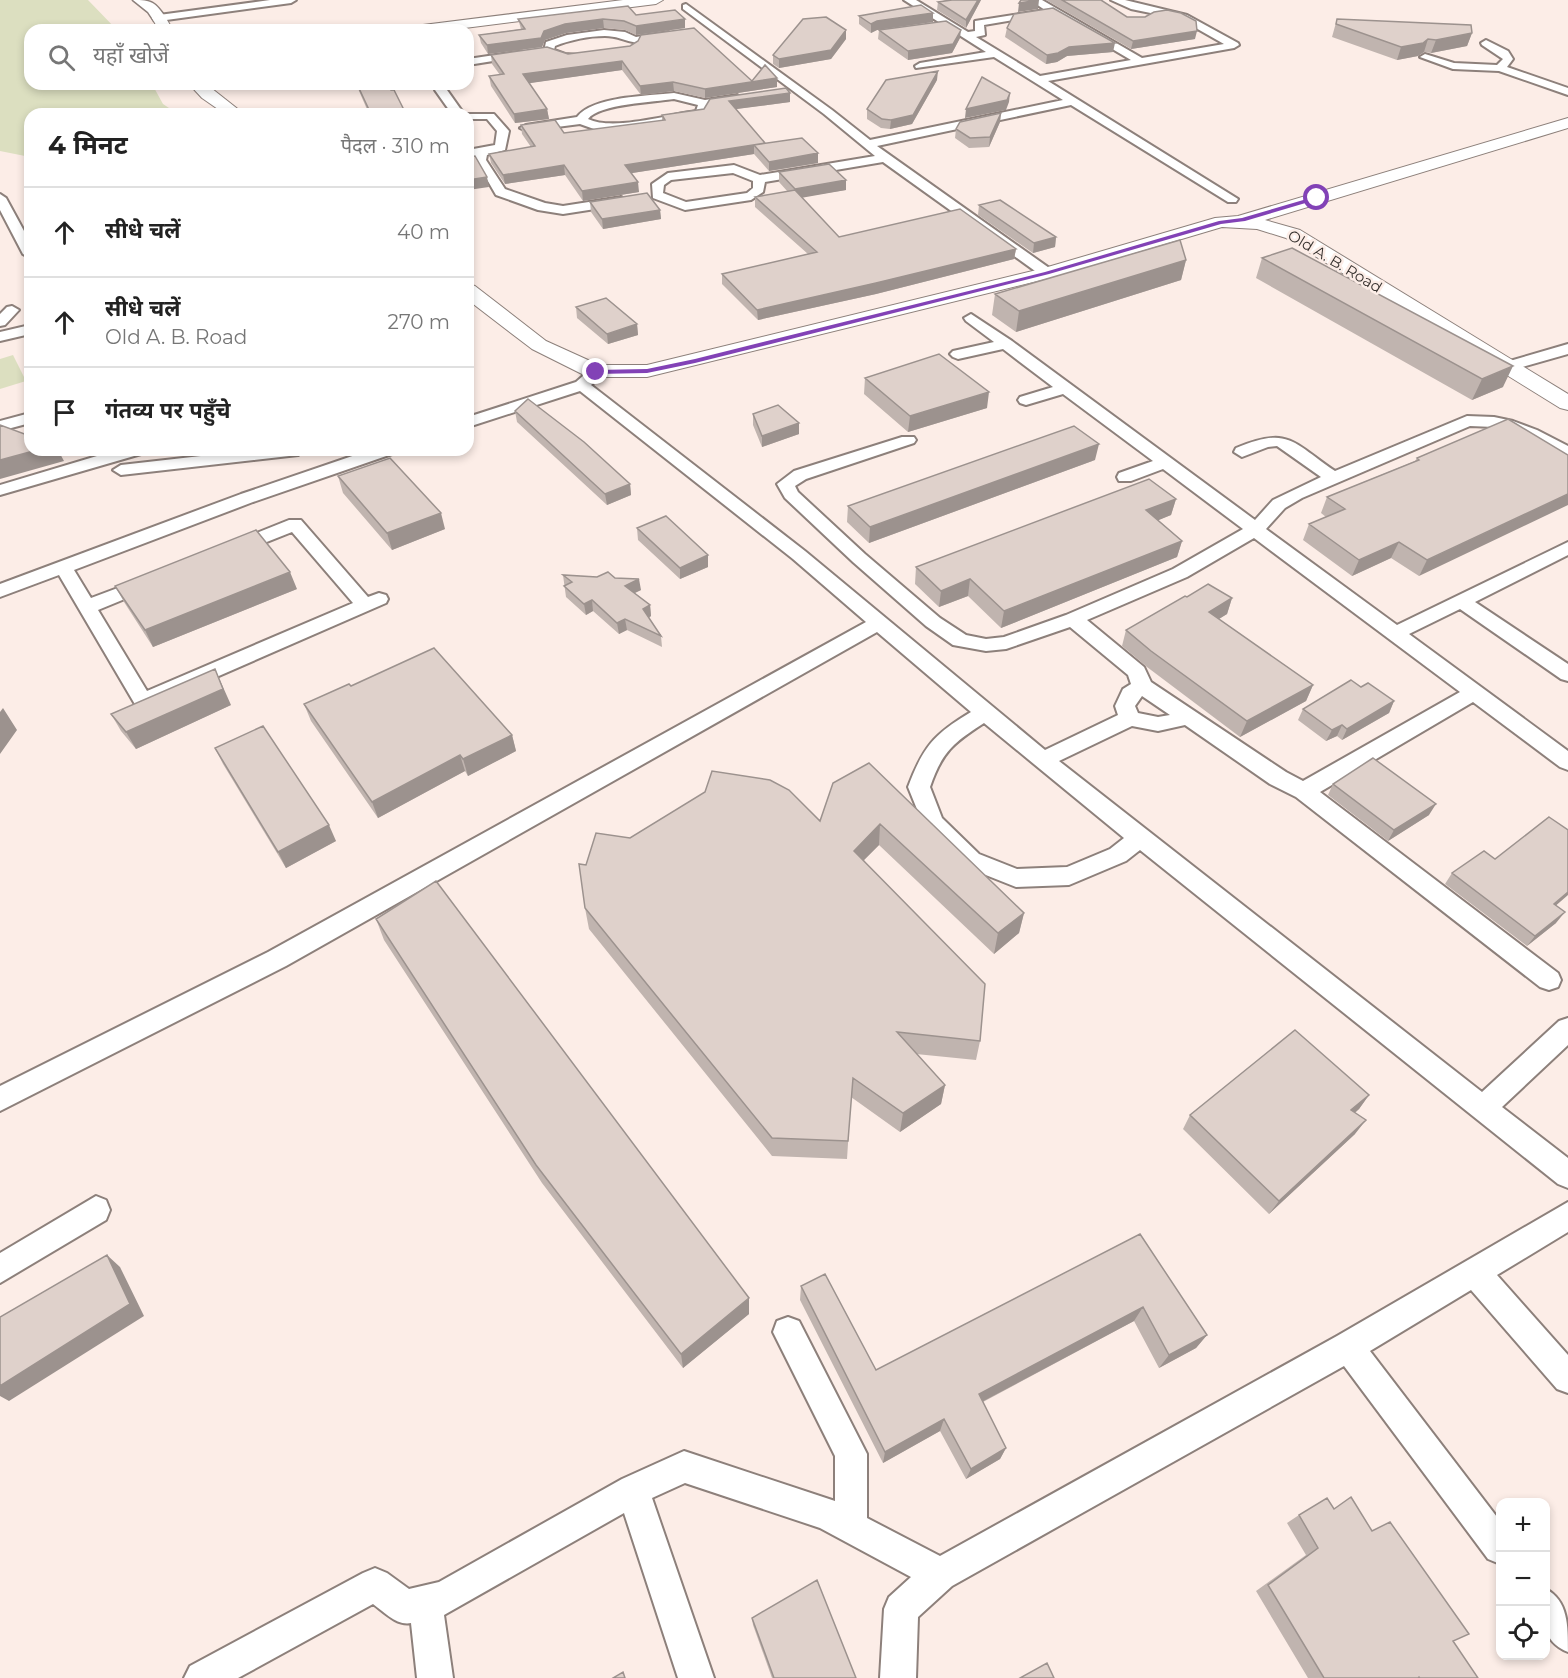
<!DOCTYPE html>
<html lang="hi">
<meta charset="utf-8">
<style>
:root{--surface:#fff;--page:#f6f6f6;--text:#222;--muted:#767676;--line:#e0e0e0}
body{margin:0;font-family:Montserrat,"Noto Sans Devanagari",sans-serif;background:var(--page);color:var(--text)}
.controls{position:absolute;right:18px;bottom:18px;display:grid;overflow:hidden;border-radius:12px;box-shadow:0 3px 9px #0003}
.controls button{width:54px;height:54px;display:grid;place-items:center;padding:0;border:0;border-bottom:2px solid var(--line);background:var(--surface);color:var(--text);font:30px sans-serif}
.stop{position:absolute;width:18px;height:18px;margin:-14px;border:4px solid #8242b6;border-radius:50%;background:#fff}
.stop.end{background:#8242b6;border-color:#fff;box-shadow:0 2px 6px #0008}
.list{margin:0;padding:0;list-style:none}
h2{display:flex;justify-content:space-between;align-items:center;height:78px;margin:0;padding:0 24px;font-size:26px}
h2 small{font-size:20px;font-weight:400;color:var(--muted)}
.list li{display:grid;grid-template-columns:39px 1fr auto;gap:18px;align-items:center;box-sizing:border-box;height:90px;padding:0 24px;border-top:2px solid var(--line)}
.list b{display:block;font-size:22px;white-space:nowrap}
.list p{margin:0;font-size:20px;white-space:nowrap;color:var(--muted)}
.list em{font-size:20px;font-style:normal;color:var(--muted)}
.icon{flex:none;width:33px;height:33px;fill:none;stroke:currentColor;stroke-width:2;stroke-linecap:round;stroke-linejoin:round}
.map{position:relative;flex:none;width:1568px;height:1678px;overflow:hidden}
.search{position:absolute;background:var(--surface);box-shadow:0 3px 9px #0003;left:24px;top:24px;width:450px;height:66px;display:flex;align-items:center;gap:15px;box-sizing:border-box;padding:0 21px;border-radius:18px;color:var(--muted);font-size:22px}
.panel{position:absolute;background:var(--surface);box-shadow:0 3px 9px #0003;left:24px;top:108px;width:450px;height:348px;border-radius:18px}
.map>svg:first-child{display:block}
.green{fill:#dcdfc0}
.lines{fill:none;stroke-linecap:round;stroke-linejoin:round}
.street-casing{stroke:#8d807b;stroke-width:4}
.secondary-casing{stroke:#8d807b;stroke-width:2}
.primary-casing{stroke:#8d807b;stroke-width:3}
.street{fill:#fff;fill-rule:evenodd}
.secondary{fill:#fff;fill-rule:evenodd}
.primary{fill:#fff;fill-rule:evenodd}
.wall{fill:#c0b4af}
.shaded-wall{fill:#9c928e}
.building{fill:#dfd1cb;stroke:#9c928e;stroke-width:1.5}
.route{fill:#8242b6}
.labels{text-anchor:middle;dominant-baseline:central;stroke-width:5;stroke-linejoin:round;paint-order:stroke}
.far-street-label{font-size:15px;fill:#36312e;stroke:#fcede7}
</style>
<div class="map">
<svg width="1568" height="1678" viewBox="0 0 1568 1678">
<rect width="100%" height="100%" fill="#fcede7"/>
<path class="green" d="M0 0H88L117 30H30V84H152L163 104 178 114H30V157L0 151Z
M13 355 26 381 0 389V359Z"/>
<g class="lines">
<defs>
<path id="street" d="M270 0H296L291 3 159 21 154 18 159 15Z
M904 0H916L968 32 975 31V21L1045 10 1030 0H1042L1142 58 1224 44 1180 19 1131 9 1111 0H1125L1187 15 1238 43 1239 45 1234 48 1048 81 1238 199 1236 202H1228L1071 105 877 146 1052 270 1054 273 1047 277 1042 276 883 162 765 182 763 192 751 200 685 210 653 198 652 184 668 173 734 165 760 175 875 156 824 114 683 9V5L686 4 832 110 870 140 1063 100 994 57 916 68 915 66 920 63 986 52ZM1046 10 1131 60 1040 76 976 37 985 35 984 25 1042 15 1045 14ZM733 173 753 181V188L747 193 686 202 663 193 664 185 671 180Z
M604 30 625 32 636 37 668 32 673 35C666 40 642 45 633 42 623 40 616 36 605 36 589 36 570 40 555 46L554 50 565 54 579 55V59C566 61 554 59 544 51L546 42 567 35Z
M1486 40 1508 51 1513 59 1507 67 1568 88V95L1499 71 1453 69 1420 57 1425 54 1454 63 1497 65 1503 59 1482 45 1481 43Z
M521 51 526 54 525 56 468 65V59Z
M436 84H446L447 90 464 114H494L509 131 505 150 487 155 486 160 505 189 545 203 563 206 621 197 627 201 621 205 563 214 538 210 496 195 474 157 468 158V150L495 145 497 131 487 119H468V114H452L435 90Z
M674 93 705 100 737 95 743 98 737 101 709 106 704 116 700 117 611 130 594 129 580 124 526 131 520 128 526 125 577 117C593 96 648 96 674 93ZM674 99 698 105 696 111C667 115 613 131 588 119 599 104 655 102 674 99Z
M0 194 6 198 30 242V258L23 254 0 210Z
M12 306 19 310 5 325 0 326V314L7 307Z
M971 314 1012 341 1255 520 1273 500 1321 477 1277 446 1268 447 1242 457 1234 452 1236 448C1289 426 1292 442 1335 471L1467 416 1494 417 1513 421 1537 430 1568 446V458L1514 432 1494 427 1470 426 1302 498 1285 508 1266 529 1397 625 1568 542V555L1475 602 1568 664V681L1561 679 1460 609 1409 634 1568 751V770L1560 767 1473 702 1320 792 1558 973 1561 980 1558 987 1549 990 1540 987 1296 797 1270 784 1185 725 1158 731 1132 726 1059 761 1482 1092 1559 1021 1568 1018V1045L1502 1107 1568 1158V1188L1558 1184 1140 850 1126 861 1069 885 1016 887 963 866 925 829 908 787C923 747 934 734 971 712L877 632 286 966 0 1111V1086L268 952 866 622 793 559 580 391 468 427V417L576 382 591 369 596 367 604 372 591 385 805 551 1045 750 1118 715 1115 706 1123 689 1131 684 1128 675 1070 627 1006 649 986 651 953 645 926 626 853 562 785 498 777 484 794 471 902 437H914L916 440 914 443 806 479 795 486 798 492 865 554 940 618 966 635 986 639 1004 637 1066 615 1173 569 1243 529 1163 469 1131 481H1119L1117 477 1119 473 1153 461 1063 394 1026 405 1020 403 1018 400 1020 397 1053 387 1003 349 958 359 953 357 950 354 953 351 994 342 966 321 964 318ZM1254 538 1460 692 1303 781 1286 772 1151 682 1144 667 1087 620 1187 577ZM1142 696 1170 715 1158 717 1138 713 1135 706ZM984 723 1124 838 1110 849 1067 867 1017 869 979 854 942 818 930 787C942 752 953 743 984 723Z
M30 325V334L0 341V332Z
M1568 344V354L1508 371 1500 366 1503 363Z
M30 413V423L0 431V421Z
M117 450H143L141 454 0 495V485Z
M254 450H306L298 455 121 475 113 470 121 465Z
M370 450H394L392 454 253 502 74 570 91 598 147 577 154 579 156 583 154 587 98 610 147 691 353 603 292 532 239 553H227L224 549 227 545 289 520H301L368 597 379 593 386 595 388 599 386 603 150 706 143 708 136 706 59 575 0 597V584L241 494Z
M96 1196 106 1200 110 1210 106 1220 0 1283V1253Z
M1568 1202V1232L1497 1275 1568 1355V1393L1557 1389 1471 1290 1370 1351 1500 1521V1564L1488 1559 1344 1366 952 1586 918 1617 916 1678H880L884 1609 889 1597 911 1577 820 1528 685 1483 652 1498 714 1678H678L624 1513 444 1615 453 1678H417L411 1623C397 1626 384 1612 373 1604L238 1678H184L190 1666 363 1573 375 1568 387 1573 409 1589 439 1582 622 1479 684 1451 835 1501V1456L773 1332 777 1321 788 1317 799 1321 867 1454V1518L940 1556 1337 1336Z
M1546 1589C1568 1601 1568 1625 1568 1652 1539 1640 1543 1616 1546 1589Z"/>
<path id="secondary" d="M623 0H663L656 4 449 30H408L415 26Z
M159 14 164 15 173 30H159L152 18Z
M189 84H206L244 114H225L202 98Z
M1568 118V128L1265 220 1300 230 1568 394V410L1560 408 1286 238 1257 229 1222 227 1054 277 647 377H588L532 349 468 300V284L475 286 546 341 599 365H647L1041 269 1215 218 1238 216Z"/>
<path id="primary" d="M133 0C152 0 155 2 166 18L164 21H154L148 12Z"/>
</defs>
<use href="#street" class="street-casing"/>
<use href="#secondary" class="secondary-casing"/>
<use href="#primary" class="primary-casing"/>
<use href="#street" class="street"/>
<use href="#secondary" class="secondary"/>
<use href="#primary" class="primary"/>
</g>
<path class="wall" d="M943 0H981L966 28 937 10 938 2 945 1Z
M1046 0H1101L1127 17 1195 39 1131 49Z
M933 13V22L877 30 871 33 859 24V16Z
M636 15 685 28 636 35 625 30 604 28 566 33 545 40 542 47 488 54 481 43 479 35 521 29 518 19Z
M1337 19 1472 33 1467 46 1431 53 1424 52 1418 56 1397 60 1332 37Z
M1007 28 1113 52 1067 56 1057 62 1046 64 1005 37Z
M879 30 960 38 952 53 908 60 878 39Z
M846 39 831 59 779 68 773 64V55Z
M630 46 752 81 777 87 705 98 674 91 641 95 622 70 529 83 547 109 549 119 515 123 491 86 489 76 500 75 492 64 491 55 568 54Z
M937 80 912 124 890 129 881 128 867 119V109Z
M356 84H388L406 114H369Z
M790 93V102L736 109 765 144 818 163 769 171 754 154 632 173 639 192 583 201 565 175 505 184 491 163 489 154 531 147 522 134 521 125 564 133 662 121V115L704 109Z
M1001 113 1000 122 989 147 969 148 955 138 956 129Z
M779 172 846 190 801 197 839 237 1016 249 1014 259 876 294 758 320 722 284V274L808 254 755 207V197L788 192 779 182Z
M590 202 660 210 661 219 603 229 591 212Z
M979 205 1056 237 1055 247 1033 253 978 215Z
M1262 258 1503 387 1472 400 1256 278Z
M1186 260 1181 280 1016 332 992 315 995 294Z
M576 307 637 324 638 335 608 344 577 318Z
M865 378 987 408 908 432 864 394Z
M515 411 630 484 631 495 607 505 517 422Z
M753 414 799 434 762 447 753 425Z
M1508 419 1419 576 1391 558 1352 576 1303 540 1309 524 1326 517 1321 513 1327 497 1415 461 1417 458Z
M1095 460 869 543 847 522 848 506Z
M338 476 445 529 392 550 343 493Z
M1176 499 1171 515 1158 520 1182 541 1177 557 1001 628 968 596 939 607 915 584 916 567Z
M637 528 708 555V567L680 579 638 540Z
M563 575 615 578 641 590 635 593 650 605 651 616 649 618 661 636 662 647 627 630 619 634 593 611 586 615 566 597Z
M115 586 297 589 153 647 124 602Z
M1187 597 1232 598 1227 614 1219 619 1313 685 1306 701 1240 737 1147 667 1122 646 1126 630Z
M351 686 512 735 516 751 468 776 465 771 378 818 311 721 304 704Z
M1361 687 1394 701 1389 713 1342 740 1337 736 1326 741 1298 720 1303 709Z
M231 705 136 749 121 731 111 714Z
M215 748 336 841 286 868 223 764Z
M833 783 1024 913 1019 933 994 954 879 845 864 860 980 1041 976 1060 916 1054 945 1085 941 1104 900 1132 851 1097 847 1159 772 1156 589 929 585 908 586 865 630 838 705 792 820 821Z
M1333 784 1429 815 1388 841 1328 795Z
M1452 873 1556 906V923L1527 946 1445 884Z
M376 919 749 1314 683 1368 542 1183 384 940Z
M1369 1095 1359 1109 1355 1113V1134L1269 1214 1183 1129 1190 1115Z
M1140 1234 1207 1335 1196 1348 1159 1368 1134 1321 983 1402 1006 1448 1000 1459 966 1479 940 1431 883 1463 800 1300 801 1286 876 1370Z
M1334 1509 1372 1531 1453 1641 1478 1678H1308L1256 1591 1306 1555 1287 1523 1299 1515Z
M752 1618 856 1678H772L753 1625Z"/>
<path class="shaded-wall" d="M978 0H981L966 28V20Z
M1039 0 1038 9 1018 12 1019 3Z
M933 13V22L877 30 871 33V24L877 21Z
M603 19 604 28 566 33 545 40 542 47 488 54 487 45 544 31 565 24Z
M685 19V28L636 35V26Z
M846 30V39L831 59 779 68V59Z
M961 30 960 38 952 53 908 60V51Z
M1197 31 1195 39 1131 49 1133 41Z
M1472 33 1467 46 1431 53 1436 40Z
M1428 39 1424 52 1418 56 1397 60 1401 47Z
M1115 43 1113 52 1067 56 1057 62 1046 64 1047 55 1069 47Z
M622 61V70L524 84 523 74Z
M938 71 937 80 912 124 890 129 891 120Z
M777 78V87L705 98V89Z
M673 82 674 91 641 95 640 86Z
M790 93V102L729 110V101Z
M1010 93 1009 102 1006 110 965 118 966 109Z
M547 109 549 119 515 123 514 114Z
M1001 113 1000 122 989 147 990 137Z
M765 143 754 145V154L626 174 625 165Z
M818 153V163L769 171V162Z
M564 165 565 175 505 184 503 175Z
M487 177 489 187 468 190V180Z
M846 180V190L795 199V189Z
M638 182 639 192 583 201 582 191Z
M660 210 661 219 603 229 602 219Z
M1056 237 1055 247 1033 253 1034 243Z
M1016 249 1014 259 876 294 758 320 757 310Z
M1186 260 1181 280 1016 332 1019 311Z
M637 324 638 335 608 344 607 334Z
M1513 366 1503 387 1472 400 1482 379Z
M989 392 987 408 908 432 910 416Z
M799 423V434L762 447V436Z
M1099 444 1095 460 869 543 870 527Z
M37 450H58L64 461 0 479V460Z
M630 484 631 495 607 505 605 494Z
M1568 494V505L1419 576 1427 560Z
M1176 499 1171 515 1142 527 1146 510Z
M441 513 445 529 392 550 387 533Z
M1182 541 1177 557 1001 628 1004 611Z
M1399 542 1391 558 1352 576 1359 560Z
M708 555V567L680 579V568Z
M290 572 297 589 153 647 145 630Z
M639 579 641 590 626 597 625 586Z
M970 579 968 596 939 607 941 591Z
M1232 598 1227 614 1204 628 1209 612Z
M592 600 593 611 586 615 584 604Z
M650 605 651 616 644 620 643 609Z
M625 619 627 630 619 634 617 623Z
M215 669 231 705 136 749 126 732Z
M1313 685 1306 701 1240 737 1247 721Z
M1394 701 1389 713 1342 740 1347 729Z
M3 708 17 730 0 754V712Z
M1342 725 1337 736 1326 741 1332 730Z
M512 735 516 751 468 776 463 759Z
M460 755 465 771 378 818 372 802Z
M1436 804 1429 815 1388 841 1394 830Z
M880 824 879 845 852 872 854 851Z
M329 825 336 841 286 868 278 852Z
M1568 892V895L1545 915 1554 904Z
M1565 912 1556 923 1527 946 1535 936Z
M1024 913 1019 933 994 954 998 933Z
M945 1085 941 1104 900 1132 903 1113Z
M1369 1095 1359 1109 1341 1124 1351 1110Z
M1366 1120 1355 1134 1269 1214 1279 1201Z
M107 1255 120 1267 144 1316 9 1401 0 1396V1386Z
M749 1298V1314L683 1368 681 1354Z
M1143 1307 1134 1321 974 1406 979 1394Z
M1207 1335 1196 1348 1159 1368 1169 1355Z
M944 1419 940 1431 883 1463 885 1452Z
M1006 1448 1000 1459 966 1479 971 1469Z"/>
<path class="building" d="M952 0H978L966 20 938 2Z
M1021 0H1039L1019 3Z
M1062 0H1101L1127 17H1145L1154 12 1167 10 1181 13 1196 21 1197 31 1133 41Z
M921 5 933 13 877 21 871 24 859 16Z
M628 6 636 15 675 10 685 19 636 26 624 21 603 19 565 24 544 31 541 38 487 45 479 35 525 29 518 19Z
M1053 8 1115 43 1069 47 1058 53 1047 55 1007 28 1014 14Z
M826 17 846 30 831 50 779 59 773 55 803 19Z
M1337 19 1471 25 1472 33 1436 40 1428 39 1423 43 1401 47 1336 24Z
M946 21 961 30 953 44 908 51 879 30Z
M694 28 752 81 765 65 777 78 705 89 673 82 640 86 622 61 523 74 547 109 514 114 489 76 504 74 491 55 547 47 568 54 630 46 638 41 641 35Z
M938 71 913 115 891 120 882 119 867 109 886 80Z
M982 77 1010 93 1007 100 966 109Z
M357 84H388L391 90H394L406 114H371Z
M786 88 790 93 729 101 765 143 625 165 638 182 582 191 564 165 503 175 489 154 535 146 521 125 555 120 564 133 665 120 662 115 704 109 710 99Z
M1001 113 990 137 970 138 956 129 960 122Z
M802 138 818 153 769 162 754 145Z
M475 156 487 177 468 180V157Z
M829 164 846 180 795 189 779 172Z
M795 190 839 237 960 209 1016 249 876 283 757 310 722 274 817 252 755 197Z
M647 193 660 210 602 219 590 202Z
M1000 200 1056 237 1034 243 979 205Z
M1180 240 1186 260 1019 311 995 294Z
M1292 248 1513 366 1482 379 1262 258Z
M606 298 637 324 607 334 576 307Z
M939 354 989 392 910 416 865 378Z
M528 399 584 442 630 484 605 494 515 411Z
M778 405 799 423 762 436 753 414Z
M1508 419 1568 455V494L1427 560 1399 542 1359 560 1309 524 1345 509 1327 497 1419 460 1417 458Z
M0 425 30 436V450H37L0 460Z
M1074 426 1099 444 870 527 848 506Z
M390 458 441 513 387 533 338 476Z
M1149 479 1176 499 1146 510 1182 541 1004 611 970 579 941 591 916 567Z
M666 516 708 555 680 568 637 528Z
M256 530 290 572 145 630 115 586Z
M608 572 615 578 639 579 625 586 650 605 643 609 661 636 625 619 617 623 592 600 584 604 564 586 572 582 563 575 597 577Z
M1208 584 1232 598 1209 612 1313 685 1247 721 1151 651 1126 630 1185 596 1187 597Z
M434 648 512 735 463 759 460 755 372 802 304 704 349 684 351 686Z
M215 669 223 689 126 732 111 714Z
M1351 680 1361 687 1368 683 1394 701 1347 729 1342 725 1332 730 1303 709Z
M263 726 329 825 278 852 215 748Z
M1373 758 1436 804 1394 830 1333 784Z
M869 763 1024 913 998 933 880 824 854 851 985 984 980 1041 897 1032 945 1085 903 1113 853 1078 848 1141 772 1138 585 908 579 864 586 865 596 833 630 838 705 792 712 771 770 780 789 790 820 821 833 783Z
M1549 817 1568 830V892L1554 904 1565 912 1535 936 1452 873 1484 851 1495 859Z
M436 881 749 1298 681 1354 536 1165 376 919Z
M1295 1030 1369 1095 1351 1110 1366 1120 1279 1201 1190 1115Z
M1140 1234 1207 1335 1169 1355 1143 1307 979 1394 1006 1448 971 1469 944 1419 885 1452 801 1286 825 1274 876 1370Z
M107 1255 130 1304 0 1386V1317Z
M1351 1497 1372 1531 1390 1522 1469 1634 1453 1641 1478 1678H1420L1419 1677 1418 1678H1324L1268 1585 1318 1548 1299 1515 1327 1498 1334 1509Z
M817 1580 856 1678H774L752 1618Z
M1047 1663 1054 1678H1020Z
M623 1672 625 1678H613Z"/>
<path class="route" d="M1317 196 1319 199 1245 221 1221 224 1049 274 695 363 647 373 596 374 593 372 596 370 647 369 695 359 1045 272 1219 221 1242 218Z"/>
<g class="labels">
<g class="far-street-label">
<text transform="translate(1335 261) rotate(31)">Old A. B. Road</text>
</g>
</g>
</svg>
<div class="controls">
<button>+</button>
<button>−</button>
<button><svg class="icon" aria-label="locate" viewBox="0 0 24 24"><circle cx="12" cy="12" r="6"/><path d="M12 2v4M12 18v4M2 12h4M18 12h4"/></svg></button>
</div>
<div class="stop" style="left:1317px;top:198px"></div>
<div class="stop end" style="left:596px;top:372px"></div>
<div class="search"><svg class="icon" aria-label="search" viewBox="0 0 24 24"><circle cx="10" cy="10" r="6"/><path d="M15 15l6 6"/></svg>यहाँ खोजें</div>
<section class="panel">
<h2>4 मिनट<small>पैदल · 310 m</small></h2>
<ul class="list">
<li><svg class="icon" aria-label="ahead" viewBox="0 0 24 24"><path d="M12 20V5M6 11l6-6 6 6"/></svg><div><b>सीधे चलें</b></div><em>40 m</em></li>
<li><svg class="icon" aria-label="ahead" viewBox="0 0 24 24"><path d="M12 20V5M6 11l6-6 6 6"/></svg><div><b>सीधे चलें</b><p>Old A. B. Road</p></div><em>270 m</em></li>
<li><svg class="icon" aria-label="arrive" viewBox="0 0 24 24"><path d="M6 21V4h12l-3 4 3 4H6"/></svg><div><b>गंतव्य पर पहुँचे</b></div></li>
</ul>
</section>
</div>
